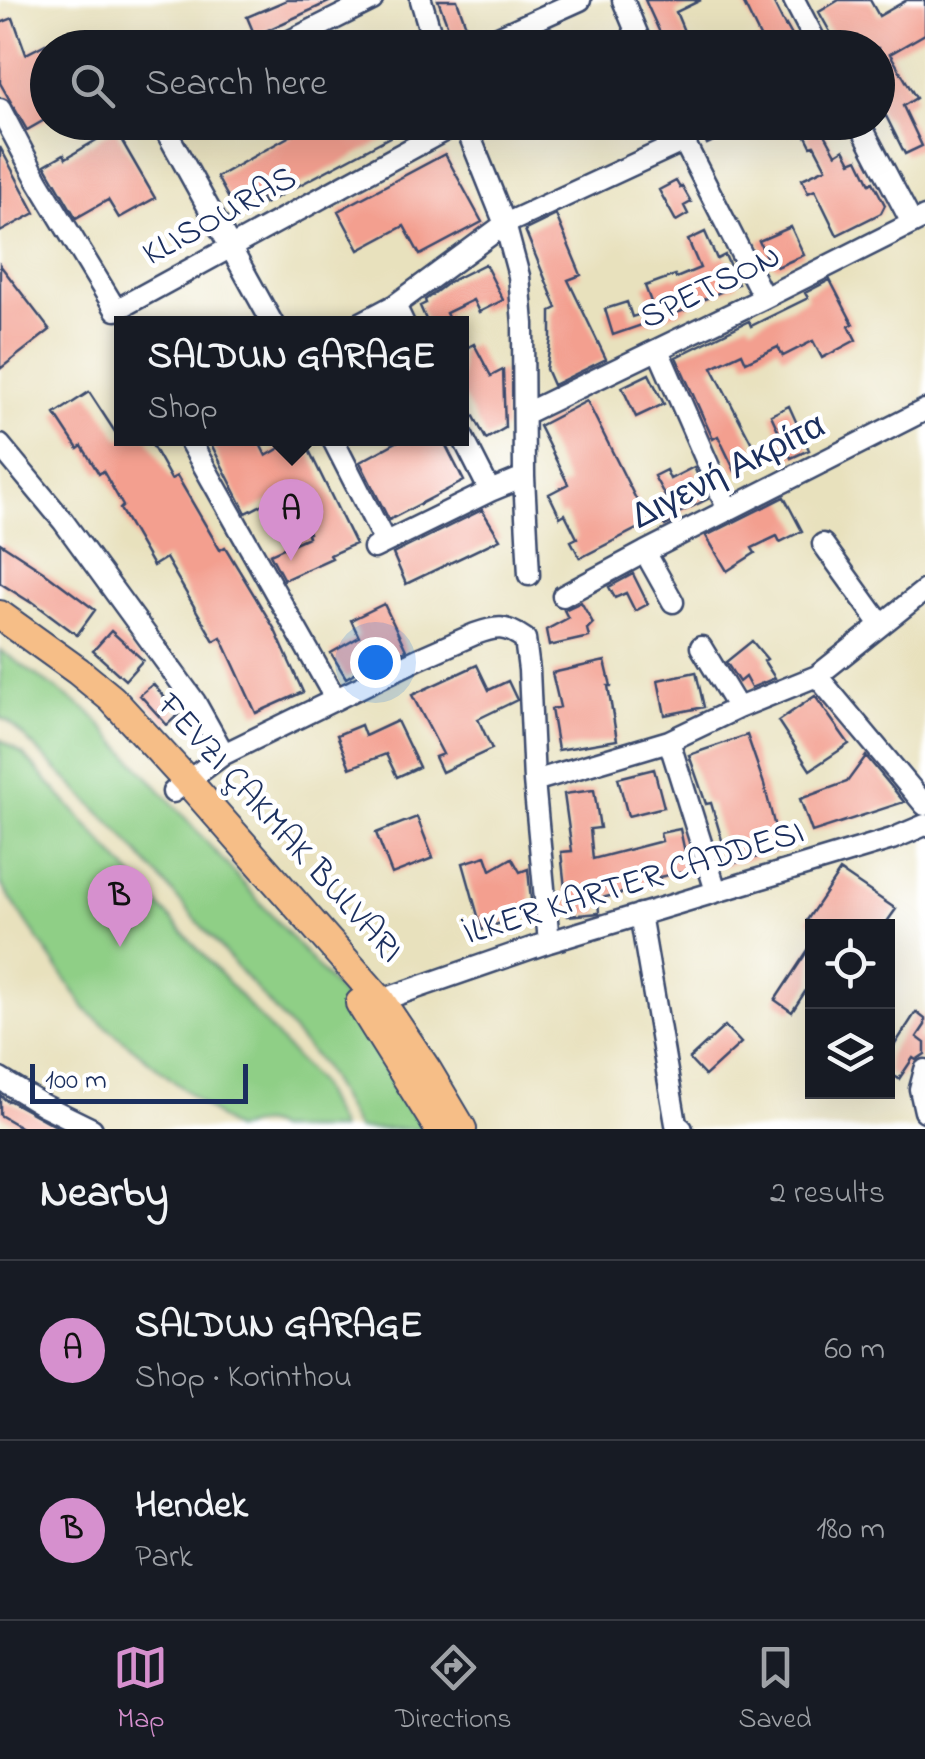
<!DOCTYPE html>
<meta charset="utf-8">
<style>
:root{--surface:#171b24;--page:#20242c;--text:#f1f3f6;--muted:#9ea1a6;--line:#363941;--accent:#d690ce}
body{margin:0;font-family:"Indie Flower",sans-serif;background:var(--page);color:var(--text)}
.controls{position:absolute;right:30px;bottom:30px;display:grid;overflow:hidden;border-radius:0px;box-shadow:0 10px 40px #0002}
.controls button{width:90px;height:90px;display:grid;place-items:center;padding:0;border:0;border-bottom:2px solid var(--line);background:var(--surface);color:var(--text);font:50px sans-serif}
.scale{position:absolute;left:30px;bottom:25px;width:218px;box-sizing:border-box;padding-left:10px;border:5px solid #1b2f5e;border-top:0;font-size:28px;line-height:35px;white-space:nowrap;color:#1b2f5e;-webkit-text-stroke:8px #fff;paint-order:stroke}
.you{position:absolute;left:375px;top:662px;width:35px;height:35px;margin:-25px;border:8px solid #fff;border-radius:50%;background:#1a73e8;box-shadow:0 0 0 15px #1a73e833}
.badge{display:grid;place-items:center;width:65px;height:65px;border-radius:50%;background:var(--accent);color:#111;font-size:32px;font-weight:700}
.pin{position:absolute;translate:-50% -82px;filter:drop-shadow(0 2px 5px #0008)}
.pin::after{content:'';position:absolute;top:52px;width:35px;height:30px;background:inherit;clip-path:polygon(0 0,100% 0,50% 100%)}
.popup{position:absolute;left:114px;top:316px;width:355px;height:130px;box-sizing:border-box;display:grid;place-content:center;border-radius:0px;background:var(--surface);filter:drop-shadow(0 2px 8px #0005);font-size:32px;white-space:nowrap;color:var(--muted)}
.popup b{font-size:38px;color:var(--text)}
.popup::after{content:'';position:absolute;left:50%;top:100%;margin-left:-20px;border:20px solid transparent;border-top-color:var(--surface)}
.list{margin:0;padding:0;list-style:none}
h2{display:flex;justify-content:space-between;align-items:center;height:130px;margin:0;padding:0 40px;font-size:42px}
h2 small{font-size:32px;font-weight:400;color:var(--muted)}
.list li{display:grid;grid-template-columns:65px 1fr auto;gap:30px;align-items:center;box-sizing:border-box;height:180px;padding:0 40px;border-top:2px solid var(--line)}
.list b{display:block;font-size:38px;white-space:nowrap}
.list p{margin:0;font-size:32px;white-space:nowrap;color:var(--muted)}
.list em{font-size:32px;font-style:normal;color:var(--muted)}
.icon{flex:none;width:55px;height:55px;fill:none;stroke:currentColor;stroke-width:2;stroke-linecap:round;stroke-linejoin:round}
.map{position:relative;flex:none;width:925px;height:1129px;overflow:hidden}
.search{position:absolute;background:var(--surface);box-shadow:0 10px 40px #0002;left:30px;right:30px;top:30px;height:110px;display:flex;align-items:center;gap:25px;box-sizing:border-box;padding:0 35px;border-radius:55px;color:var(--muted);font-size:38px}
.sheet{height:490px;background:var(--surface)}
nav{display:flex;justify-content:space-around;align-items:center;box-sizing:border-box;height:140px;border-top:2px solid var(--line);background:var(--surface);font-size:28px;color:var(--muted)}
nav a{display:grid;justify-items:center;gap:5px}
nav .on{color:var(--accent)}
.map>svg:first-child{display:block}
.green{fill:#8fcf86;stroke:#557f72;stroke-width:2.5}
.building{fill:#f39f8f}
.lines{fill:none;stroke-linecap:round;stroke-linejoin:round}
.minor-casing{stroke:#3a4a6c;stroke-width:25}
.major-casing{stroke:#3a4a6c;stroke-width:32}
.minor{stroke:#fff;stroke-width:20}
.major{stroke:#f6be87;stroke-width:28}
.labels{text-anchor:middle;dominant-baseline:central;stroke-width:9;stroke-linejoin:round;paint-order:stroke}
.street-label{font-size:35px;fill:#1b2f5e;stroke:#fff}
</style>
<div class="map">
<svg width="925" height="1129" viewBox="0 0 925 1129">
<rect width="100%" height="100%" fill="#fff"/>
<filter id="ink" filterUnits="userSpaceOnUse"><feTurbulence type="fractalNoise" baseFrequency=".01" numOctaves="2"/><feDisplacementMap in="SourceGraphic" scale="20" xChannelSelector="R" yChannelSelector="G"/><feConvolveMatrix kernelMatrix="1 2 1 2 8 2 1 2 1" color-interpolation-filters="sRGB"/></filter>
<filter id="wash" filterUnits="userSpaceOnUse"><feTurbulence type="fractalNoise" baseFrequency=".0048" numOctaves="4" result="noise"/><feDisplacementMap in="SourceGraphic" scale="40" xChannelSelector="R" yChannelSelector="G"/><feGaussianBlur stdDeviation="2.25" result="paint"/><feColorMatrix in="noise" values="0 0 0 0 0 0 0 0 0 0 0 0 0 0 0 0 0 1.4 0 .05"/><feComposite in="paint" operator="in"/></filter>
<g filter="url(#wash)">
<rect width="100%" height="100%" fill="#e8e1bd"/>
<path class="green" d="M0 650 89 712 172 803 356 1011 428 1129H357L322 1065 120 832 10 723 0 717Z
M0 739 24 755 318 1083 340 1129H276C257 1116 251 1129 233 1129L87 1011 0 883Z"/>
<g id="blocks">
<path class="building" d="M287 0H333L255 36 247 17Z
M438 0H457L469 34 453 40Z
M645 0H701L676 12 691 48H667Z
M742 0H772L785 26 786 25 799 48H746L761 39Z
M839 0H870L879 16 907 0H925V34L890 54 916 98 903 106 922 146 905 154 886 116 883 118 878 109V48H839L819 12Z
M13 18 26 54 63 35 70 48H48V118L27 130 0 83V23Z
M315 122H418L264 204 259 194 234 208 217 177Z
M697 122H754L707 144Z
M805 122H845L825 134 836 154 844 149 851 162 858 159 870 184 873 182 885 205 881 213 837 235 815 190 808 193 802 179 826 168 814 145 811 146 806 136 811 133Z
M115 129 155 198 119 218 108 200 76 218 45 165 64 154 66 158Z
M0 147 35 213 0 232Z
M445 154 482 222 420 255 404 226 359 250 338 211Z
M676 181 680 188 682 186 691 202 684 206 688 214 676 221 659 190Z
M556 215 581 275 568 280 606 359 553 385 546 369 551 339V311L557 308 525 230Z
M791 227 804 255 777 267 768 261 759 241Z
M705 232 717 259 725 255 738 284 687 307 688 309 613 335 605 309 627 302 632 317 654 310 645 286 675 275 676 278 700 268 688 240Z
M485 264 503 300 479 312 473 300 446 313 451 324H428L420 306 426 303 425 300 449 282Z
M0 265 50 330 0 369Z
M830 280 853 324 849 326 856 340 822 358 813 341 783 356 778 347 746 362 742 353 712 367 760 459 735 471 718 436 713 439 676 357 749 321 751 326 808 298 805 293Z
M474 344 491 376 503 370 505 428 486 439 461 392V351Z
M649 374 664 404 636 417 622 387Z
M89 392 119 438H148L171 479 177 476 220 550 225 547 274 628 303 692 256 713 221 637 214 641 166 558 153 566 120 509 123 506 103 471 99 474 82 446 78 449 55 414Z
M587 401 642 511 666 498 654 476 666 470 670 479 694 467 708 499 673 516 676 521 665 526 660 517 580 558 571 541 577 538 565 514 560 517 549 494 568 484 539 426Z
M789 406 809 450 791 458 771 415Z
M208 438H257L266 456 297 438H303L355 544 330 555 332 558 284 580 270 554 308 537 307 534 309 533 291 490 246 513Z
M404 438H442L464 481 389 520 360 462Z
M784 497 802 531 780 542 777 536 752 548 755 553 727 571 706 536Z
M482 510 500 539 406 584 393 554Z
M0 543 43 571 95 610 77 635 30 600V602L0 583Z
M633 574 648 604 635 611 626 593 615 598 609 587Z
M581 602 593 623 587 629 589 637 549 646 546 630 568 618 564 610Z
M384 604 406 650 372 666 371 663 346 678 331 653 359 637 351 620Z
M111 631 143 660 125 680 93 651Z
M752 641 767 659 764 661 775 678 751 688 745 677 739 682 726 662Z
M605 661 611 686H608L617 740 558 750 551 709 560 707 552 673Z
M477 665 489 690 508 681 517 700 478 719 492 749 442 772 435 757 443 754 412 695Z
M696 672 704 707 665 715 658 680Z
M153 684 179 714 167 725 140 695Z
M815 696 849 744 810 770 778 721Z
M397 721 419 767 397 777 386 754 350 768 337 735 361 725 365 736Z
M747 735 764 784 781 851 723 866 717 849 724 847 711 803 706 804 689 755Z
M866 756 904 802 812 832 800 799 847 782Z
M654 769 664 807 628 816 618 778Z
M594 790 600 828 590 829 593 859 662 841 660 833 680 829 689 871 659 877 661 883 598 899 599 913 568 916 561 852 572 851 564 794Z
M417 817 433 858 392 874 376 833Z
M486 856 491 870 512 858 520 872 528 869 532 911 482 930 463 863Z
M840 871 896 909 884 926H817L807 920Z
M812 944V981L792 1012 775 1000Z
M916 1012 925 1019V1025L917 1037 925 1043V1054L916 1060 913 1058 899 1079 888 1072V1055Z
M725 1026 741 1043 705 1076 689 1059Z
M0 1095 7 1101 8 1100 61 1129H24L0 1115Z"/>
</g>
</g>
<g filter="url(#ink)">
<use href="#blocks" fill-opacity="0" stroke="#3a4a6c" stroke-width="2.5"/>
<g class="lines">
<defs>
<path id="minor" d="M421 0 435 48
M623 0 643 48
M794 0 819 48
M276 48 372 0
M474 48 580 0
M0 109 38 181 116 310 460 122
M161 122 273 324
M464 122 505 224 519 276 523 324 524 477 529 575
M674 122 764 298
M859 122 912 223
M395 305 404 324
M359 324 395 305 505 224 682 142
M658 350 728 510
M524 414 764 298 925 217
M461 434 490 491
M188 438 335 698
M332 438 385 542
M0 445 63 521 195 702 224 754
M823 544 880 623
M374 548 490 491 524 477
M645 552 673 602
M563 596 645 552 925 410
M701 647 738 708
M817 676 925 590
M669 741 716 891
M534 781 669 741 738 708 817 676 925 805
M173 792 224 754 418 659 475 634C497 626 505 625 525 639L529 670 534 781 549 942
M640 914 676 1124 682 1129
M370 1004 549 942 892 839 925 825
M925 1070 920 1089 925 1111
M0 1079 43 1105 92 1129"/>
<path id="major" d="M0 615 78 671 112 699 189 783 380 1000 427 1070 462 1129
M360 1003 439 1129"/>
</defs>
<use href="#minor" class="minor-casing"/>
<use href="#major" class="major-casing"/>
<use href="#minor" class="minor"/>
<use href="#major" class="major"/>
</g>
</g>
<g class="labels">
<g class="street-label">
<text transform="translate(220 217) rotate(-29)">KLISOURAS</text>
<text transform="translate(711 288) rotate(-26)">SPETSON</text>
<text transform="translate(729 473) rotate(-27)">Διγενή Ακρίτα</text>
<text transform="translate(279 829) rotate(48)">FEVZI ÇAKMAK BULVARI</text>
<text transform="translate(634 884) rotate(-17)">İLKER KARTER CADDESI</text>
</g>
</g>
</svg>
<div class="controls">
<button><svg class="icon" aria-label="locate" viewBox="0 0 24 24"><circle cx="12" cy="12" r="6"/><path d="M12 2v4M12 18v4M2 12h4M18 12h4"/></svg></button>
<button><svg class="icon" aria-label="layers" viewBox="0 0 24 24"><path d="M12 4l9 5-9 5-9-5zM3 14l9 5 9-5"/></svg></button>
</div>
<div class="scale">100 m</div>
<div class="you"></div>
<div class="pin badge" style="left:291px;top:561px">A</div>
<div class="popup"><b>SALDUN GARAGE</b>Shop</div>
<div class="pin badge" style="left:120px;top:947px">B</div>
<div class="search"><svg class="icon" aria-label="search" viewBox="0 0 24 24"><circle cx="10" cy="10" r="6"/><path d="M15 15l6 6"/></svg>Search here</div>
</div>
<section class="sheet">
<h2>Nearby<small>2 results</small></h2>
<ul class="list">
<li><span class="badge">A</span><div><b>SALDUN GARAGE</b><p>Shop · Korinthou</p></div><em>60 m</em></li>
<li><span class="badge">B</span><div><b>Hendek</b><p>Park</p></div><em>180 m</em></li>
</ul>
</section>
<nav>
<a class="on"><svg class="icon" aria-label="map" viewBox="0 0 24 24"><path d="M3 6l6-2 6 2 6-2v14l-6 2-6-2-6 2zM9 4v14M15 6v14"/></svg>Map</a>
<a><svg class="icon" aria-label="directions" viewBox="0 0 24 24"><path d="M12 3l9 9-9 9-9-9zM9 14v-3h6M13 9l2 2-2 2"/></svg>Directions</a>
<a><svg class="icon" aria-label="saved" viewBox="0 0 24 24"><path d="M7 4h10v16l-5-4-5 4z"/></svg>Saved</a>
</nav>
